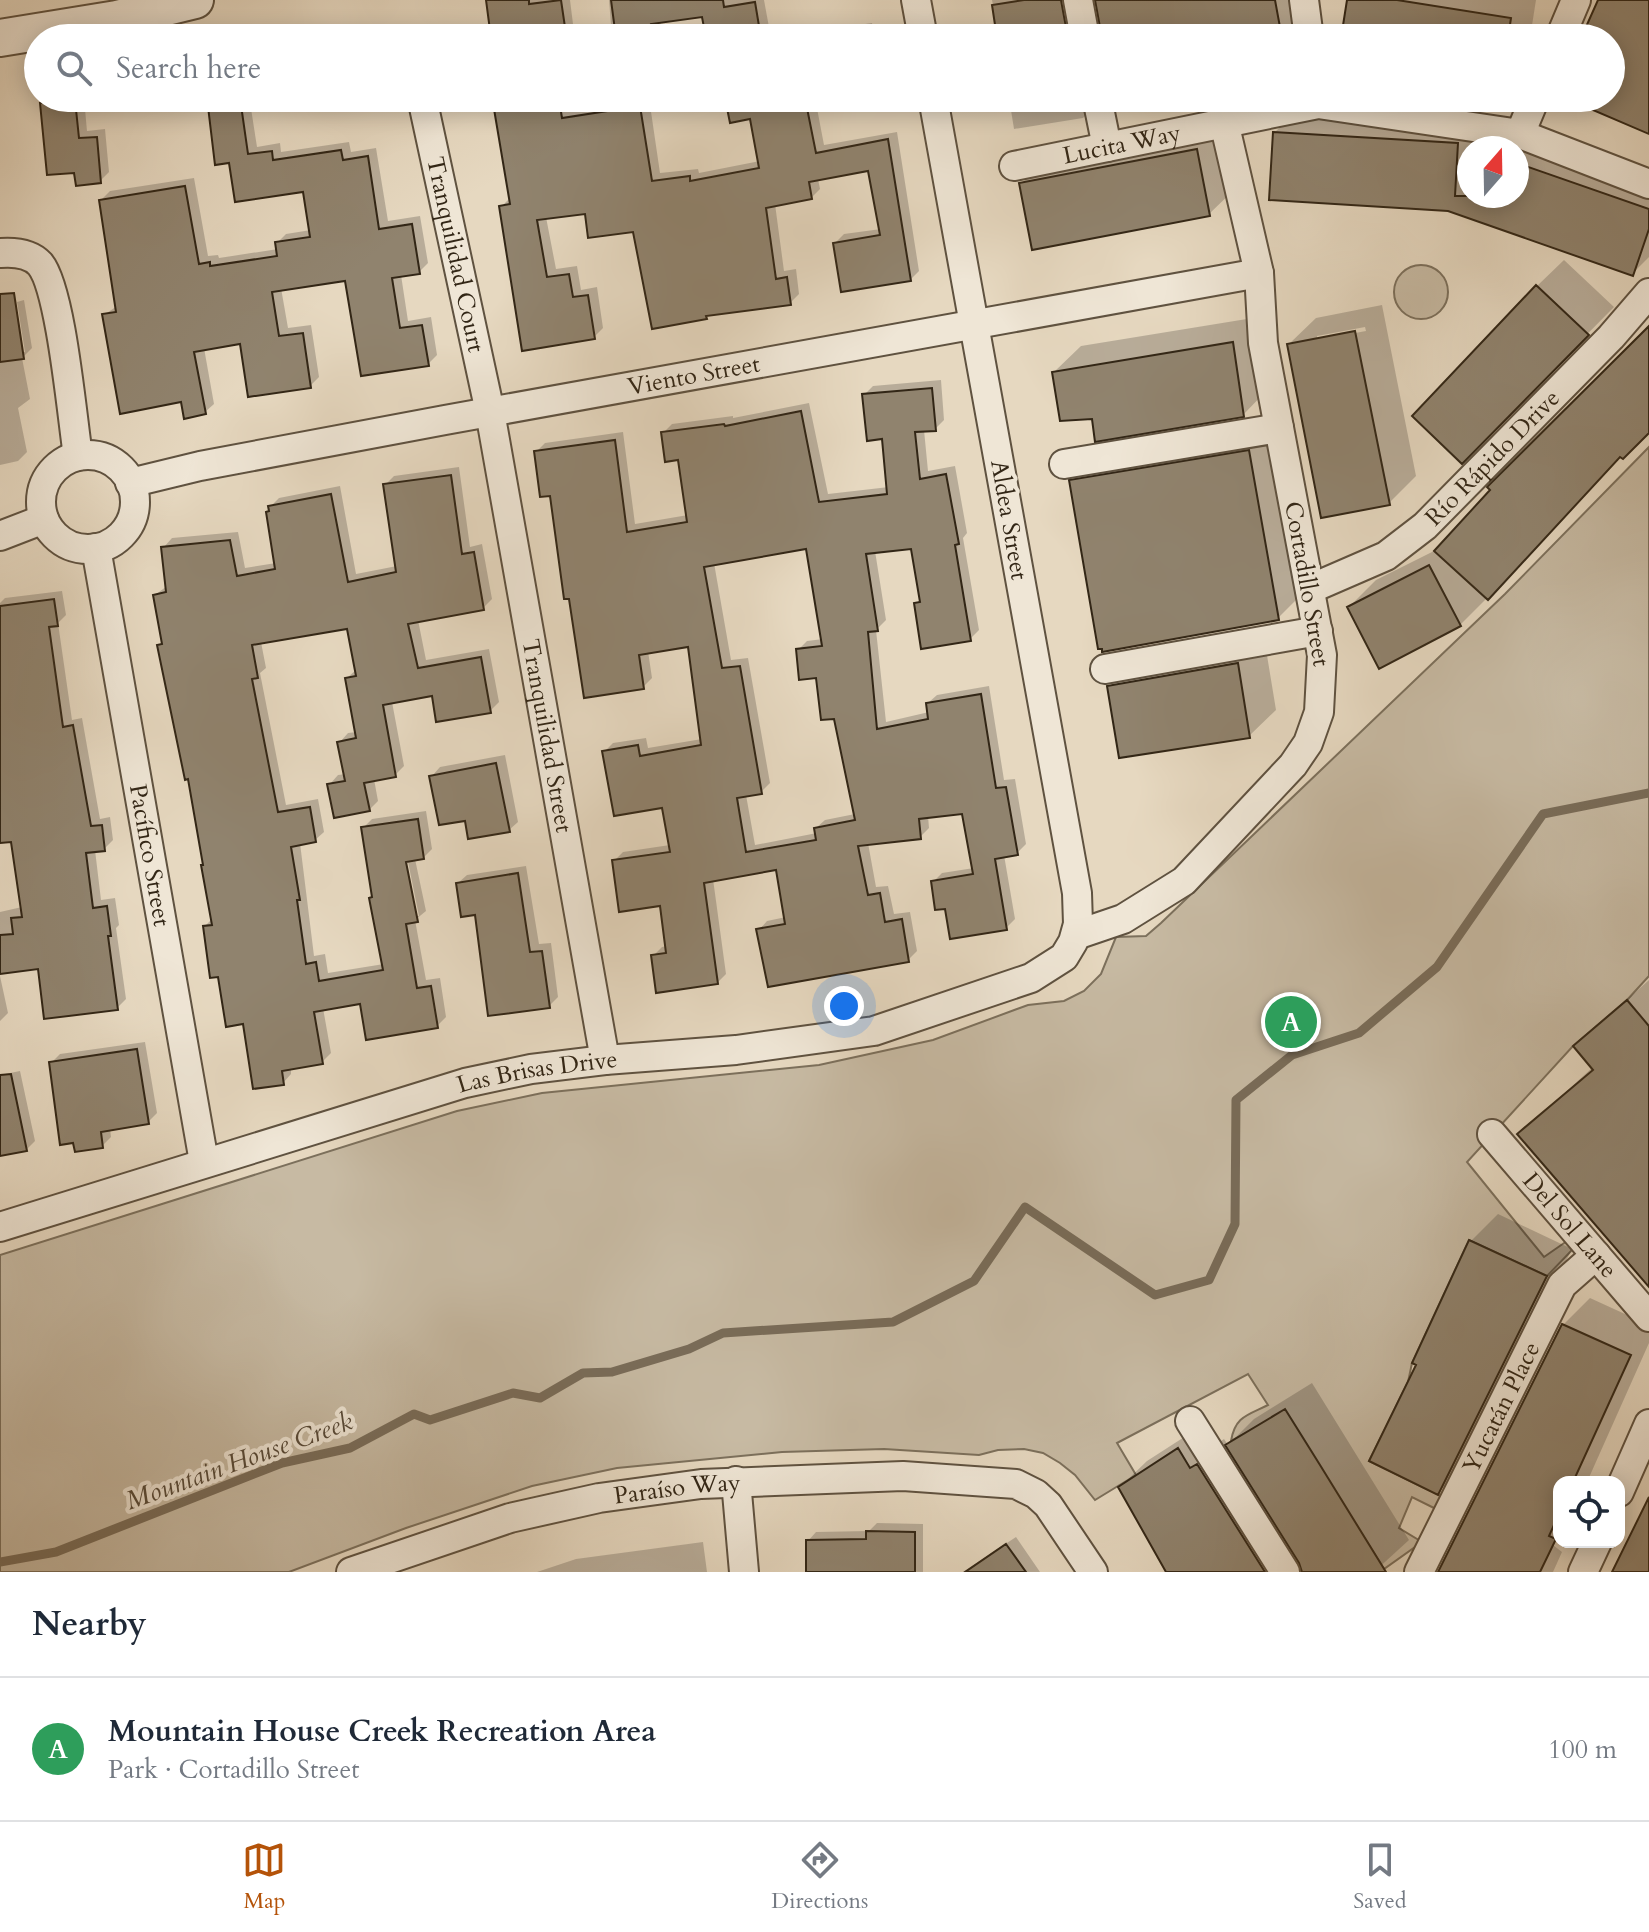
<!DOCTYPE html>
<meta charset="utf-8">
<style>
:root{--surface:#fff;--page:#f6f6f7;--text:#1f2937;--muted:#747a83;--line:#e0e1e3;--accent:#b45309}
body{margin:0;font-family:Cardo,serif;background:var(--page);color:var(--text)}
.controls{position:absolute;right:24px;bottom:24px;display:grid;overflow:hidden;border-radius:16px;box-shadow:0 4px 20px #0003}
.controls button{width:72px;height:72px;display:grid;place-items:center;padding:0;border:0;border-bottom:2px solid var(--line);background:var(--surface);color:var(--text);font:40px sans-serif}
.compass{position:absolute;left:1457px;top:136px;width:72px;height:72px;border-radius:50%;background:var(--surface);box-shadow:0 4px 20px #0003;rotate:20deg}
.you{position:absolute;left:844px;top:1006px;width:28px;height:28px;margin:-20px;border:6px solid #fff;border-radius:50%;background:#1a73e8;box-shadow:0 0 0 12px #1a73e833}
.badge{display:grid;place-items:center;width:52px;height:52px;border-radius:50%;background:var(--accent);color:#fff;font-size:26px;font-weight:700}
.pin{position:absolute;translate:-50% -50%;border:4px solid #fff;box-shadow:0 2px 8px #0006}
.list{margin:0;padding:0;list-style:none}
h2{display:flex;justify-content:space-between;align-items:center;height:104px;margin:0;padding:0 32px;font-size:34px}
h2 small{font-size:26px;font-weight:400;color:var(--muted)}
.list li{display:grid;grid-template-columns:52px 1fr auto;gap:24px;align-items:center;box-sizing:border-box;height:144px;padding:0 32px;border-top:2px solid var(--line)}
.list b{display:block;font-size:30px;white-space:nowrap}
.list p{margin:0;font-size:26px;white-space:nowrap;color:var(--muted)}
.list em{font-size:26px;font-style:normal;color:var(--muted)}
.icon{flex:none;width:44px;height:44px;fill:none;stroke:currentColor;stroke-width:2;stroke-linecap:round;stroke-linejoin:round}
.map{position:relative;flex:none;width:1649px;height:1572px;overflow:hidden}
.search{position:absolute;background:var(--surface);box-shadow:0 4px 20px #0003;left:24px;right:24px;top:24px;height:88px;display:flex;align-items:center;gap:20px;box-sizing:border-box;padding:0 28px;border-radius:44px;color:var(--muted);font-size:30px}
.sheet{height:248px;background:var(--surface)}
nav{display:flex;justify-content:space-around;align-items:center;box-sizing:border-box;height:112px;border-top:2px solid var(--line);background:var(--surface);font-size:22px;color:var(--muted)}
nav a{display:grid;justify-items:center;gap:4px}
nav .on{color:var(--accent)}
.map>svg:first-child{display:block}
.green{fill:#c7baa3;stroke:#7c705c;stroke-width:2}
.shadow{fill:#0003;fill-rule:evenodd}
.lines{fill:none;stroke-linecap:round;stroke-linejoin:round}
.stream{stroke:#796c59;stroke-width:9}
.building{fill:#90836e;stroke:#322616;stroke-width:2;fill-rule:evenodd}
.minor-casing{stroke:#5f5240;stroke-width:32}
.tertiary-casing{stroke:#5f5240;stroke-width:40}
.minor{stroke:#efe6d6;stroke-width:28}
.tertiary{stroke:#efe6d6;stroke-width:36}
.labels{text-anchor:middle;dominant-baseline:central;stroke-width:8;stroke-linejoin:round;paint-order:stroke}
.street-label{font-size:24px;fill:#322616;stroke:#efe6d6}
.water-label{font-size:26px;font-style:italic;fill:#564938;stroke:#efe6d6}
</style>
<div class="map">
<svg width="1649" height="1572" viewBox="0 0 1649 1572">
<rect width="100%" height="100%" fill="#e6d8c0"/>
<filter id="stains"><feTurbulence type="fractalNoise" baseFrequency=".0025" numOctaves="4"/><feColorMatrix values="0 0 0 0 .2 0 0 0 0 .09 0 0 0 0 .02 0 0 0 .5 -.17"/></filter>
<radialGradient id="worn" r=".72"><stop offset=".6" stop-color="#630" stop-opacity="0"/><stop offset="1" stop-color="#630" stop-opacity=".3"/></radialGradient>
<path class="green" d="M1394 292a27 27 0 1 1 54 0a27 27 0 1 1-54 0Z
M1649 447V976L1627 1000 1573 1046 1467 1162 1544 1257 1567 1241 1574 1248 1547 1276 1469 1240 1412 1363 1408 1382 1369 1461 1441 1496 1436 1509 1412 1497 1399 1528 1422 1542 1384 1569 1284 1412 1231 1441C1235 1416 1248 1415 1268 1405L1248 1374 1117 1443 1136 1475 1095 1500 1075 1475 1060 1463 1043 1453 1024 1449 998 1450 979 1455 884 1449 782 1452 617 1468 532 1486 406 1528 289 1572H0V1255L457 1111 542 1093 819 1065 933 1040 1028 1005 1064 1001 1084 991 1101 974 1116 937 1146 936 1161 923 1505 594Z"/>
<path class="shadow" d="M488 0H570L573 24 565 33 547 35 548 38H493Z
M609 0H657L662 31 654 38H612Z
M701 0H764L771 38H707Z
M992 0H1306L1309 17 1288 38H999Z
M1349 0H1536L1530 38H1343Z
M872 23 875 38H822L831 29Z
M336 30 337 38H290Z
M48 98H84L87 131 105 129 109 172 100 181 76 170 42 104Z
M209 98H272L250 102 257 147 280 143 281 152 349 142 351 152 376 148 388 221 420 216 428 263 419 272 401 275 408 321 431 317 437 355 428 364 347 279 281 288 288 328 311 325 319 377 310 386 242 341 204 348 214 404 205 412 182 400 104 315 117 306 101 200 110 191 194 178 208 256 218 255 219 258 278 249 277 243 286 234 311 230 305 189 230 160Z
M522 98H649L660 173 698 169 699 173 760 161 751 117 727 98H850L816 103 824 145 897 132 919 271 910 280 835 243 844 234 881 229 869 169 818 179 820 189 811 198 775 204 784 271 796 269 799 294 790 303 709 314 706 317 635 229 587 211 546 217 556 269 577 266 581 290 597 287 603 328 594 337 524 348 502 206 511 197 496 110 505 101Z
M1009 98H1103L1083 118 1014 129Z
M1115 98H1145L1117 103Z
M1302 106 1649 173V257L1632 274 1275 132ZM1469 148H1517V196H1469Z
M1224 123 1236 188 1209 214 1021 184 1048 157Z
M1564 260 1614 307 1462 461 1537 286Z
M24 300 32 348 22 358 30 399 18 408 27 452 18 461 0 465V304L21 352H25L17 302Z
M1382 305 1416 476 1389 503 1289 344 1316 318ZM1365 327 1366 331 1317 340V336Z
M1259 317 1269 388 1243 415 1093 417 1054 372 1081 346Z
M1649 329V431L1621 455 1514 571 1460 625 1349 607 1376 580 1440 548Z
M941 380 944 420 935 429 924 430 928 471 955 466 967 533 963 538 979 630 970 639 916 604 922 598 913 547 875 551 886 620 876 630 886 722 929 712 928 703 937 695 989 686 1004 780 1015 779 1026 844 1017 853 1004 855 1015 919 1006 928 947 907 933 882 942 873 974 868 964 812 928 816 929 828 920 837 868 843 876 887 888 886 894 914 910 912 917 951 908 960 759 930 767 921 786 917 777 868 713 879 726 974 717 983 653 956 662 947 667 946 662 903 614 861 623 852 670 845 663 805 604 752 613 743 646 738 648 748 702 739 689 644 648 651 652 678 643 687 552 494 536 452 545 443 623 432 635 524 688 515 680 458 663 433 672 424 733 416V418L809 403 828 494 889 487 884 437 864 395 873 386ZM808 547 823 639 807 641 798 650 818 676 836 717 855 814 825 820 816 828 817 833 755 845 746 795 761 792 770 783 748 658 731 660 714 563Z
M1275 425 1305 591 1278 618 1071 481 1097 454Z
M459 467 470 547 482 544 492 599 483 608 418 620 426 660 489 649 499 702 490 711 433 694 392 702 404 766 395 775 374 779 378 801 369 810 330 784 338 775 346 774 340 742 348 733 357 732 347 678 357 669 348 627 261 642 266 668 260 673 286 805 318 799 324 832 315 840 300 843 314 956 325 954 328 973 384 964 363 828 372 819 426 811 432 849 423 858 415 859 426 911 415 920 426 980 440 978 446 1017 437 1026 362 1002 323 1008 331 1053 322 1062 291 1067V1074L283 1083 244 1022 219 975 205 926 213 918 189 777 160 646 164 641 155 595 167 586 164 547 172 538 238 532 245 568 276 563 270 507 279 498 340 486 356 574 397 566 385 485 394 476ZM406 852 419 916H415L402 853Z
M62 591 66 615 58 623 72 720 82 718 100 819 110 817 113 840 104 849 95 850 101 900 115 898 119 925 116 928 126 999 117 1008 39 966 0 972V912L22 907 13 839 0 841V603L5 598Z
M1264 637 1276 710 1249 736 1110 686 1136 660Z
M505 755 518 822 509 830 466 818 432 776 440 767Z
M526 866 539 944 551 943 558 997 549 1006 476 913 458 883 467 875Z
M0 976 8 1013 0 1021Z
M1649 980V1263L1520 1134 1593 1067 1575 1046Z
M145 1042 157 1113 148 1122 110 1128 111 1137 102 1146 51 1063 60 1054Z
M20 1071 35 1141 26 1150 0 1154V1075Z
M1498 1214 1572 1249 1464 1466 1438 1493 1419 1364 1471 1241Z
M1590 1298 1649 1325V1343L1587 1482H1559V1531L1549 1542 1562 1552 1553 1572H1440L1563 1325Z
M1312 1383 1409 1540 1374 1572H1168L1120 1487 1147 1461 1206 1423 1218 1443 1224 1439 1228 1445 1254 1419Z
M877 1523 923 1524V1572H808V1541L816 1532 869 1531Z
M1016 1537 1040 1572H963Z
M703 1542 707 1572H537L576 1559Z"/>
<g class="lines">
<path class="stream" d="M0 1562 56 1552 282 1463 350 1448 414 1414 430 1420 513 1393 540 1398 583 1373 612 1372 689 1349 723 1333 893 1322 974 1281 1025 1207 1155 1295 1209 1280 1235 1224 1236 1100 1292 1055 1359 1033 1437 967 1543 814 1649 793"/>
</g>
<path class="building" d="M486 0H529V4L561 0 566 34 538 38H491Z
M611 0H723L724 7 755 2 761 38H706L702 17 651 24 653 38H616Z
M1024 0H1061L1068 38H997L992 5Z
M1095 0H1275L1282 38H1102Z
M1347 0H1397L1511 18 1508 38H1341Z
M1598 0H1649V134L1565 98H1611V38H1581Z
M207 98H240L248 154 272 151 273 160 341 150 343 160 368 156 379 229 412 224 420 274 392 278 400 328 422 325 429 366 361 376 345 281 272 292 279 336 303 333 311 388 248 397 240 344 194 352 206 414 184 419 181 402 120 414 102 314 116 312 99 200 185 186 199 264 210 262V266L277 256 275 242 310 237 303 192 235 202 229 163 215 165Z
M725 98H805L816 153 888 139 911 281 841 292 833 243 880 235 868 171 809 182 812 199 766 208 776 279 787 277 791 305 706 316 707 319 652 329 633 232 588 238 585 214 537 220 547 277 569 274 573 297 588 295 595 339 522 351 499 206 510 204 494 109 559 99 562 118 640 106 652 181 690 176V181L759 168 750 119 730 123Z
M75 100 79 138 97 137 101 183 76 186 74 173 47 175 40 103Z
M1273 132 1458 143 1455 196H1517V163L1649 209V229L1633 276 1448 211 1269 200Z
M1197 149 1210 216 1032 250 1019 183Z
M1536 285 1589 335 1462 464 1412 416Z
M14 293 24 359 0 362V294Z
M1649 326V433L1623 459 1620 457 1488 600 1434 551 1490 490 1487 487Z
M1355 331 1390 505 1321 518 1287 344Z
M1233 342 1244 417 1095 442 1092 419 1060 421 1052 372Z
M932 388 936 431 915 432 920 479 946 474 959 544 955 545 971 641 921 649 914 603 920 602 911 549 866 554 878 631 868 632 877 729 928 719 926 703 981 694 996 788 1006 787 1018 855 995 859 1007 930 950 939 945 909 935 910 931 881 973 874 962 814 919 819 921 839 858 846 868 895 880 893 885 922 902 919 909 962 768 987 756 929 785 924 776 870 704 883 718 984 656 993 651 955 666 953 660 906 619 912 612 860 670 852 662 808 614 816 602 751 638 745 640 756 701 745 688 647 639 655 644 689 584 698 569 599H564L550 496 540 497 534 451 615 440 627 532 687 522 678 460 665 462 661 432 724 424 725 426 801 411 819 502 887 494 882 439 867 441 862 394ZM806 549 822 646 796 649 799 680 816 678 821 720 834 719 855 820 814 828 816 840 746 852 737 798 762 794 740 666 722 668 704 567Z
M1249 450 1279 620 1102 652V649H1098L1069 480Z
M451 475 462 554 474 552 484 610 408 624 418 668 481 657 491 713 436 722 432 696 383 705 396 777 364 783 370 811 334 818 327 784 345 781 337 742 356 738 345 678 356 676 347 629 252 645 258 678 252 679 278 812 310 807 316 842 291 847 300 900H297L306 964 316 962 319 981 383 970 369 898 372 897 361 827 418 819 424 859 406 862 418 922 406 924 417 988 431 986 438 1028 366 1040 360 1004 314 1012 323 1064 282 1071 284 1085 253 1089 243 1024 226 1027 218 977 210 978 203 926 212 925 201 865H203L188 779 185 780 157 645 162 644 153 595 166 592 161 547 230 540 237 576 275 569 266 512 269 511 268 506 331 494 348 582 396 572 383 484Z
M1429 565 1461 626 1379 669 1347 607Z
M54 599 58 626 49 627 63 727 73 725 91 826 102 825 105 851 86 853 93 908 107 906 111 936H108L118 1010 44 1019 38 969 0 974V935L13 934 11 918 22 917 11 842 0 843V606Z
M1238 663 1250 738 1119 758 1107 686Z
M496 763 510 832 468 839 465 821 439 825 429 776Z
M518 873 530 952 542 951 550 1008 488 1016 475 915 461 917 456 883Z
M1627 1000 1649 1026V1287L1517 1134 1593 1070 1573 1046Z
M137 1049 149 1124 101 1132 103 1148 75 1152 73 1143 60 1145 49 1062Z
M11 1074 27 1151 0 1156V1075Z
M1469 1240 1547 1276 1438 1495 1369 1461 1416 1365 1412 1363Z
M1562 1324 1631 1355 1573 1482H1559V1514L1549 1536 1556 1539 1540 1572H1438Z
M1285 1409 1320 1465 1386 1572H1302L1299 1563 1225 1445Z
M1178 1448 1190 1468 1197 1464 1265 1572H1166L1118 1487Z
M1649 1497V1572H1612Z
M866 1531 915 1532V1572H806V1540L866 1539Z
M1006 1544 1026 1572H965Z"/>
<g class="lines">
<defs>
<g id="minor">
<path d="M916 0 923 38"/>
<path d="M1078 0 1085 38"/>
<path d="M1304 0 1309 38"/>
<path d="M1560 38 1576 0"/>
<path id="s1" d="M422 98 490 412 605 1060"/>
<path d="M1097 98 1107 147"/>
<path d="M1520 134 1535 98"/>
<path id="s2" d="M1014 166 1318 104 1520 134 1649 184"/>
<path d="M0 253C13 252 30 253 40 264 61 289 72 417 78 456"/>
<circle cx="88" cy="502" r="47"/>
<path d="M1064 464 1279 428"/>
<path id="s3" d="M130 483 200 466 445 420 1259 273"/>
<path d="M0 536 44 519"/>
<path id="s4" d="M96 548 204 1162"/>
<path id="s5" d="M1310 589 1386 556 1425 526 1611 337 1649 293"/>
<path d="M1105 669 1318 631"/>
<path d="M1076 935 1123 919 1184 881 1293 765 1308 743 1319 712 1322 655 1263 343 1259 273 1224 122"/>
<path id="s6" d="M1492 1134 1649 1317"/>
<path id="s7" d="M0 1227 465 1083 531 1069 605 1060 736 1050 874 1031 1031 978 1064 957 1073 942 1078 924 1077 893 933 98"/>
<path d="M1190 1421 1285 1572"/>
<path d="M736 1481 744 1572"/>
<path d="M1619 1492 1649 1424"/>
<path id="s8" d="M351 1572 510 1518 599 1498 701 1484 903 1476 1016 1484 1036 1494 1048 1505 1093 1572"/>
<path id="s9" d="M1419 1572 1562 1285 1596 1255"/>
<path d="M1583 1572 1597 1542"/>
</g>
<path id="tertiary" d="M0 38 117 19 195 0"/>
</defs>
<use href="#minor" class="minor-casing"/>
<use href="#tertiary" class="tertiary-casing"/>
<use href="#minor" class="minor"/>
<use href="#tertiary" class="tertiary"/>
</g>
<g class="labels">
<g class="street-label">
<text stroke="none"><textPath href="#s2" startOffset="110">Lucita Way</textPath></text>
<text stroke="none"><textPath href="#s1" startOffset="160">Tranquilidad Court</textPath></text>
<text stroke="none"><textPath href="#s3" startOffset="574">Viento Street</textPath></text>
<text stroke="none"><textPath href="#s5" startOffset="228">Río Rápido Drive</textPath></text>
<text transform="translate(1009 520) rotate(80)">Aldea Street</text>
<text transform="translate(1307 584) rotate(80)">Cortadillo Street</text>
<text stroke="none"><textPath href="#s1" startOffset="650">Tranquilidad Street</textPath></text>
<text stroke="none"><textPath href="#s4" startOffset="312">Pacífico Street</textPath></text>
<text stroke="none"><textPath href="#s7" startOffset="560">Las Brisas Drive</textPath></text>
<text stroke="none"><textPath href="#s6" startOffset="120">Del Sol Lane</textPath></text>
<text stroke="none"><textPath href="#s9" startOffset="184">Yucatán Place</textPath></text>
<text stroke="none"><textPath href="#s8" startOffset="338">Paraíso Way</textPath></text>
</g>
<g class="water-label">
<text transform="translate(239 1461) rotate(-20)">Mountain House Creek</text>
</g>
</g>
<rect width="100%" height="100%" filter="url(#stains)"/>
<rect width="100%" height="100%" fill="url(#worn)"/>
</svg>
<div class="controls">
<button><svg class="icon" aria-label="locate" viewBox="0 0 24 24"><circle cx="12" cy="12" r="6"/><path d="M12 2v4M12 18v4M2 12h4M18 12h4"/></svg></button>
</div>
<svg class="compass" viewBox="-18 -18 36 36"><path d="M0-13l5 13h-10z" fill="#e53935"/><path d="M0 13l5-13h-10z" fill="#747a83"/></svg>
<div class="you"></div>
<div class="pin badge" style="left:1291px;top:1022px;background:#2e9e5b">A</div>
<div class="search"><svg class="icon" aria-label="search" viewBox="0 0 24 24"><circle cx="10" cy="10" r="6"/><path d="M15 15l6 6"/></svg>Search here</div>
</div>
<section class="sheet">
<h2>Nearby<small></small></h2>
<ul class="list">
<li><span class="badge" style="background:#2e9e5b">A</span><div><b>Mountain House Creek Recreation Area</b><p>Park · Cortadillo Street</p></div><em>100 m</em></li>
</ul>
</section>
<nav>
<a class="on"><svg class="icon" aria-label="map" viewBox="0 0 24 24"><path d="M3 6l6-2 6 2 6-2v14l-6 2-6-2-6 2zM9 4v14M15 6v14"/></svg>Map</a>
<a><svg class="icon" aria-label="directions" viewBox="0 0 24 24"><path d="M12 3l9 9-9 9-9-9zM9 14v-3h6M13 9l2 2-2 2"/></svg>Directions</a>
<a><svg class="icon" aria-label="saved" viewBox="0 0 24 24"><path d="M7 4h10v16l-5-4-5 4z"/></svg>Saved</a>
</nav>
